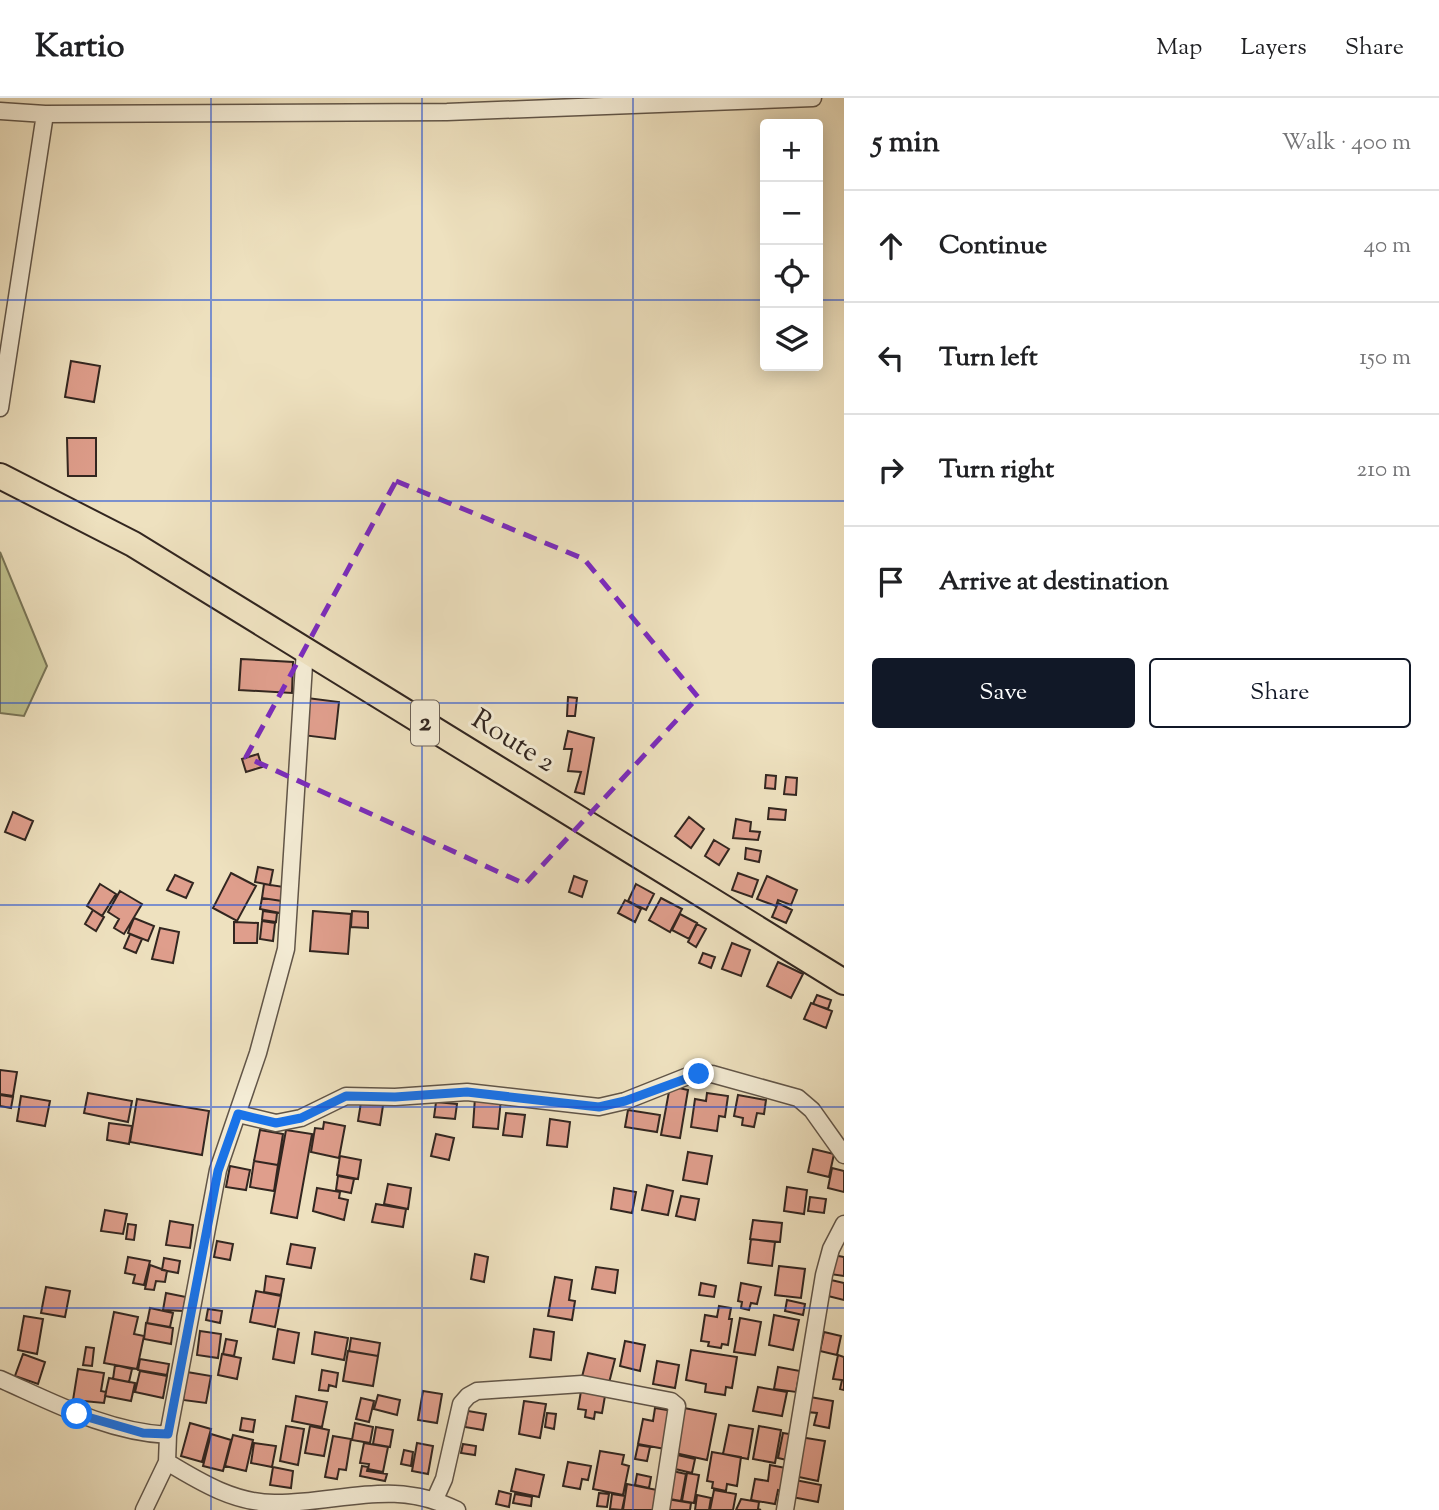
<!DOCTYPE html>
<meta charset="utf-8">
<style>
:root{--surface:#fff;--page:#f6f6f6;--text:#202124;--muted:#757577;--line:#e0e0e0;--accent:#111827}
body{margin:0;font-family:"Sorts Mill Goudy",serif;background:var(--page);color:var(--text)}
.controls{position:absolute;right:21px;top:21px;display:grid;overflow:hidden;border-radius:7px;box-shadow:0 4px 18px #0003}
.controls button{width:63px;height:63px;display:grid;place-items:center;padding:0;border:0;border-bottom:2px solid var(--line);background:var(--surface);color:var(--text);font:35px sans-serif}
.stop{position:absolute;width:21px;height:21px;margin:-16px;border:5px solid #1a73e8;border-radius:50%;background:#fff}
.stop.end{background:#1a73e8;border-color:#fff;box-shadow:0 2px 7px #0008}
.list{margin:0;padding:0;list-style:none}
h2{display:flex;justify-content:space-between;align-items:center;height:91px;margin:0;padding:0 28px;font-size:30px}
h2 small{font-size:23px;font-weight:400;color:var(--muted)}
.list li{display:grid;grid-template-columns:46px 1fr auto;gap:21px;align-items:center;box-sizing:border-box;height:112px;padding:0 28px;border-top:2px solid var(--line)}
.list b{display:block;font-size:26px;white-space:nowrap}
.list em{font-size:23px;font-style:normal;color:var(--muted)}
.actions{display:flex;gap:14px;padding:21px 28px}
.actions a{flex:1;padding:16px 0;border:2px solid var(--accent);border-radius:7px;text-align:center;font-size:24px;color:var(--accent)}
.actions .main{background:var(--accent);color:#fff}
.icon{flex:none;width:38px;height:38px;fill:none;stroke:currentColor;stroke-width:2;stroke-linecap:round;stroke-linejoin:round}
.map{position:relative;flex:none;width:844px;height:1412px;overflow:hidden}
header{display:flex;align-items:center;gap:42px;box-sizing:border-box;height:98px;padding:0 35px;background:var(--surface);border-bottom:2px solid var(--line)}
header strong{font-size:33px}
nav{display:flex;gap:38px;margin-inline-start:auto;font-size:24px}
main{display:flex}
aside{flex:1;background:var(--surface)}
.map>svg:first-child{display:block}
.green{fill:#bfc18d;stroke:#787456;stroke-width:2}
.building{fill:#df9e8c;stroke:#322620;stroke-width:2}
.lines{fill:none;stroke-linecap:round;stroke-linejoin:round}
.minor-casing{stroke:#615548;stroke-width:19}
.trunk-casing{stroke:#322620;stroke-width:28}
.minor{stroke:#f4ecd5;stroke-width:16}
.trunk{stroke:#eee1bf;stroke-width:24}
.route{stroke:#1a73e8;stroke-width:9}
.marked{fill:none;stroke:#7b2cbf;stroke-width:5;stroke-dasharray:14 9;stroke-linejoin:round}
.grid{fill:none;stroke:#1d4ed8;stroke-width:2;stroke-opacity:0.55}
.labels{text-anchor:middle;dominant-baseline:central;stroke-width:6;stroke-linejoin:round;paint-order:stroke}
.shield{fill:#f4ecd5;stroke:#6c6156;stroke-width:2}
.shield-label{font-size:26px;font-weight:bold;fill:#322620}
.street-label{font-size:28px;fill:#322620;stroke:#f4ecd5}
</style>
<header>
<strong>Kartio</strong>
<nav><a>Map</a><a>Layers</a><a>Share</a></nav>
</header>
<main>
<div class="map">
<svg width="844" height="1412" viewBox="0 0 844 1412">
<rect width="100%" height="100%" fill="#eee1bf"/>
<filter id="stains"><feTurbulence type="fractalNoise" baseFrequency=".00286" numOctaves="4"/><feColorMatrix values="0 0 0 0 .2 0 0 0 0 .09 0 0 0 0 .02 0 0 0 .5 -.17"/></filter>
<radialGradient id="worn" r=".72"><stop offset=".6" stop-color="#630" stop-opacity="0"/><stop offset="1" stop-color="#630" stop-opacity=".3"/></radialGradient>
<path class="green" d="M0 454 47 568 24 618 0 615Z"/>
<path class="building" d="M71 263 100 268 94 304 65 299Z
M67 340H96V378H68Z
M241 561 293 564 292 595 239 592Z
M568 599 577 600 575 618H567Z
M307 600 339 604 335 641 302 637Z
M568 633 594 640 584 696 575 694 581 674 568 673 572 651H564Z
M258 656 262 669 246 674 242 661Z
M766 677 776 678 775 691 765 690Z
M786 679 797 680 796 697 784 696Z
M769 710 786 712 785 722 768 721Z
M13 714 33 723 25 742 5 734Z
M689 719 704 731 691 750 675 738Z
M736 721 751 724 750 733 760 734 758 742 733 740Z
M714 742 729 751 719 767 705 758Z
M746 750 761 753 759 764 745 761Z
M258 769 273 772 270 787 255 784Z
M231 775 256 788 237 823 213 810Z
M738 775 758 782 752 799 732 792Z
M175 777 193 785 186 800 167 792Z
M574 778 587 783 582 799 569 794Z
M767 778 797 792 791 807 778 802 776 808 757 801Z
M100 786 116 796 102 818 87 808Z
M264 786 284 789 282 803 262 800Z
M636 786 654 796 646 812 628 803Z
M120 793 142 806 124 836 114 830 119 821 108 814Z
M262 800 282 803 280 815 260 811Z
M661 800 682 811 670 834 649 822Z
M625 802 641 811 635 824 618 815Z
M778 805 792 812 786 825 772 819Z
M93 812 104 819 96 833 85 826Z
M263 813 277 815 276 824 262 822Z
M313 813 351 816 348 856 310 853Z
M352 813 368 814V830L351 829Z
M680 816 697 825 689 841 672 832Z
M134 820 154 828 148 843 128 835Z
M262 823 275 825 273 843 260 841Z
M234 824 258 825 257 845H234Z
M697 826 706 831 696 849 688 844Z
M160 830 179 834 173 865 152 861Z
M130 836 142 841 136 855 124 850Z
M732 845 750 852 741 878 722 871Z
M703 855 715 859 711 870 699 865Z
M778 864 803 876 791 900 767 888Z
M817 897 831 902 828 911 813 906Z
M811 905 832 913 826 930 804 921Z
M0 972 17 974 13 998 0 996Z
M670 988 688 992 680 1040 661 1037Z
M88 995 132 1003 128 1024 84 1015Z
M707 995 728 998 725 1019 719 1018 717 1033 691 1029 695 1001 706 1003Z
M0 997 13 999 11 1010 0 1008Z
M738 997 766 1002 764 1016 757 1015 754 1029 742 1027 743 1020 734 1018Z
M21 998 50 1003 45 1028 17 1023Z
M362 998 384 1001 380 1027 358 1023Z
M475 999 501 1001 498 1031 473 1029Z
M137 1001 209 1013 202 1057 130 1044Z
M436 1004 457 1006 455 1021 434 1019Z
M628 1012 660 1017 657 1034 625 1029Z
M506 1015 525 1017 522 1039 503 1037Z
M550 1021 570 1024 567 1049 547 1047Z
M324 1024 345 1028 339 1060 311 1054 315 1030 323 1031Z
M109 1025 132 1028 129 1046 107 1042Z
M260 1032 283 1036 278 1067 254 1063Z
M286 1032 312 1036 297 1120 271 1115Z
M436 1036 454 1040 449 1062 431 1058Z
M813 1051 834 1056 829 1079 808 1074Z
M688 1054 712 1058 707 1086 683 1082Z
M340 1058 361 1062 358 1081 337 1077Z
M254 1063 278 1067 274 1093 250 1089Z
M230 1068 250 1072 246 1092 226 1089Z
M832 1070 844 1073V1094L828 1090Z
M338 1078 354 1081 351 1095 336 1092Z
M388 1086 411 1090 408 1111 384 1106Z
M647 1087 673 1093 668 1117 642 1112Z
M787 1089 807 1092 804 1116 784 1113Z
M317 1090 340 1094 339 1100 348 1102 344 1122 313 1113Z
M614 1090 636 1094 632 1115 611 1111Z
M681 1098 699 1101 695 1122 676 1118Z
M810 1099 826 1101 824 1115 808 1113Z
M376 1106 406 1111 403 1129 372 1124Z
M105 1112 127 1116 123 1136 101 1133Z
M753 1122 782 1125 780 1144 750 1141Z
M170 1123 193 1127 190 1150 166 1147Z
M128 1126 136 1127 134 1142 126 1141Z
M751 1141 775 1144 772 1168 748 1165Z
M217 1143 233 1146 230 1162 214 1159Z
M291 1146 315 1150 311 1170 287 1166Z
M475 1156 488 1159 484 1184 471 1181Z
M833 1157 844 1159V1178L830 1176Z
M128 1159 150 1163 144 1187 133 1185 135 1177 125 1175Z
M164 1160 180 1163 178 1175 162 1172Z
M150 1167 167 1173 165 1184 156 1183 154 1192 145 1191Z
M779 1168 805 1171 801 1200 775 1197Z
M596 1169 618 1172 615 1195 592 1191Z
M266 1178 284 1181 281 1197 264 1194Z
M555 1179 572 1182 569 1202 575 1203 572 1222 548 1218Z
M831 1182 844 1185V1202L828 1198Z
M701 1185 716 1188 714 1199 699 1197Z
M741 1185 761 1189 757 1206 751 1205 749 1212 741 1210 742 1204 738 1203Z
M46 1189 70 1193 65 1219 41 1215Z
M256 1193 281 1198 275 1229 250 1224Z
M166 1195 186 1199 183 1213 163 1212Z
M787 1202 805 1206 803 1217 785 1213Z
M719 1208 731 1210 729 1221H732L728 1247 722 1246 721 1250 708 1248 709 1244 701 1243 705 1217 717 1219Z
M150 1210 173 1215 170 1229 147 1225Z
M208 1211 222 1213 220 1225 206 1222Z
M114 1214 138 1219 134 1236 144 1238 137 1271 104 1265Z
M774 1217 799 1222 793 1252 769 1247Z
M24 1218 43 1221 37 1256 18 1252Z
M740 1220 761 1224 755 1257 734 1254Z
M146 1225 173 1230 171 1246 144 1241Z
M278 1231 299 1235 294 1265 273 1261Z
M534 1231 554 1234 551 1262 530 1259Z
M200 1233 221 1236 218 1260 197 1257Z
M315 1234 348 1240 344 1262 312 1256Z
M824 1234 841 1238 837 1257 820 1253Z
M351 1240 380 1245 378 1258 349 1253Z
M226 1241 237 1243 234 1258 223 1256Z
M625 1243 645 1247 640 1273 620 1268Z
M86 1249 94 1250 92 1268 83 1267Z
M691 1252 737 1259 732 1290 726 1289 725 1297 705 1294 706 1286 686 1282Z
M348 1253 378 1258 373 1288 343 1283Z
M588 1255 615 1261 609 1285 582 1279Z
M23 1256 45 1264 38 1286 15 1278Z
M222 1256 241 1260 237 1281 218 1277Z
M838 1257 844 1259V1292L840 1291 842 1282 833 1281Z
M140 1261 169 1266 167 1277 138 1272Z
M657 1263 679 1267 675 1290 653 1286Z
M115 1267 132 1271 129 1284 113 1281Z
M778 1269 800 1273 796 1294 774 1291Z
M78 1271 104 1275 101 1293 106 1294 104 1305 73 1302Z
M322 1272 338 1275 336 1289 329 1287 328 1293 319 1292Z
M140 1273 167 1278 163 1300 135 1294Z
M187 1274 211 1278 206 1305 183 1302Z
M109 1280 135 1285 131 1303 105 1298Z
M758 1289 787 1294 782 1318 753 1313Z
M423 1293 442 1296 437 1325 418 1322Z
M581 1293 605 1298 602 1315 595 1314 594 1321 585 1319 586 1312 578 1311Z
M378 1297 400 1302 397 1317 374 1311Z
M296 1298 327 1304 322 1329 292 1323Z
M810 1299 833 1303 829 1330 814 1327 817 1315 807 1314Z
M361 1300 374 1303 369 1324 356 1321Z
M524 1303 546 1306 540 1340 519 1336Z
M655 1310 673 1313 665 1351 638 1346 643 1321 653 1323Z
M684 1310 716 1316 707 1362 675 1355Z
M468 1313 486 1316 483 1332 465 1329Z
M547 1315 556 1316 554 1331 545 1329Z
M242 1320 255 1322 253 1334 240 1332Z
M190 1325 211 1331 202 1364 181 1358Z
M355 1325 373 1329 370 1345 352 1342Z
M729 1327 753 1331 748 1361 723 1356Z
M286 1328 304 1331 298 1367 280 1363Z
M310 1328 329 1332 324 1358 305 1355Z
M759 1328 781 1332 775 1365 753 1361Z
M376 1329 393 1332 390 1349 373 1346Z
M783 1335 796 1337 791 1363 778 1360Z
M211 1336 231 1342 223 1373 203 1368Z
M233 1337 253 1342 246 1373 225 1368Z
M333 1338 351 1341 346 1372 339 1371 337 1381 325 1379Z
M800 1339 825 1343 818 1383 794 1378Z
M254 1345 276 1348 272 1369 251 1365Z
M364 1345 388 1349 383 1374 368 1371 369 1366 360 1365Z
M417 1345 433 1348 428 1376 412 1373Z
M463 1346 476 1348 475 1357 461 1355Z
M638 1347 650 1349 647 1363 635 1361Z
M404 1352 413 1354 411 1368 401 1366Z
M600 1353 624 1357 622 1366 629 1368 623 1397 593 1391Z
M712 1354 741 1359 737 1388 727 1386 726 1393 712 1390 713 1384 707 1383Z
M673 1356 695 1361 692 1375 671 1370Z
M568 1364 591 1368 588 1382 582 1381 580 1391 563 1388Z
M770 1367 791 1371 786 1394 778 1392 775 1406 751 1402 755 1381 768 1383Z
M362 1368 368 1369 367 1373 387 1376 385 1383 360 1378Z
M273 1369 293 1373 291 1390 270 1387Z
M516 1371 544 1377 539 1399 511 1393Z
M668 1372 686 1376 681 1403 664 1400Z
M687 1375 699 1377 694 1405 682 1403Z
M637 1376 651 1379 649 1390 635 1387Z
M795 1382 821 1387 818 1404 792 1399Z
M627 1386 657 1392 653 1412H623Z
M714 1392 736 1396 733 1412H710Z
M499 1393 511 1396 509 1409 496 1406Z
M599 1395 609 1396 607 1409 597 1408Z
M515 1396 532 1399 531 1408 513 1405Z
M612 1396 625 1398 622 1412 610 1411Z
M697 1397 711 1400 709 1412H695Z
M667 1401 691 1405 690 1412H665Z
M741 1401 759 1404 758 1411 761 1412H736Z"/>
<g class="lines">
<defs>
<path id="minor" d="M0 13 45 16 447 14 813 0
M0 310 45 16
M238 1016 276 1025 301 1020 346 998 395 999 467 994 599 1009 625 1003 688 978 712 976 798 1000 812 1012 844 1057
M0 1281C54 1305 108 1334 168 1337
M167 1364C200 1384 236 1406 277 1405 342 1405 393 1380 457 1412
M435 1401 444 1381 461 1306 468 1298 477 1293 582 1286 671 1303 677 1308 661 1412
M144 1412 167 1364 168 1337 218 1072 258 955 286 851 305 551
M785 1412 824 1177 831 1151 844 1126"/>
<path id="trunk" d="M0 378 133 446 844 884"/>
</defs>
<use href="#minor" class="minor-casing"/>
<use href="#trunk" class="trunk-casing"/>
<use href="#minor" class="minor"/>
<use href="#trunk" class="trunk"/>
</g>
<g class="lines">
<path class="route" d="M77 1316 143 1335 168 1336 218 1073 238 1016 276 1025 301 1020 346 998 395 999 467 994 599 1009 625 1003 699 976"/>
</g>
<path class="marked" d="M396 383 584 461 698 599 525 786 246 659Z"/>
<path class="grid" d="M211 0V1412M422 0V1412M633 0V1412M0 202H765M818 202H844M0 403H844M0 605H844M0 807H844M0 1009H844M0 1210H844"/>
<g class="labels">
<rect class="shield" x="411" y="602.5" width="28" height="45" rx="5"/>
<g class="shield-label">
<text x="425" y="625">2</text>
</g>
<g class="street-label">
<text transform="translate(513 644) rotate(32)">Route 2</text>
</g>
</g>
<rect width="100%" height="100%" filter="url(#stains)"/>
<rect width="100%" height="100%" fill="url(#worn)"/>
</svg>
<div class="controls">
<button>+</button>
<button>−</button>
<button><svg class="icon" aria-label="locate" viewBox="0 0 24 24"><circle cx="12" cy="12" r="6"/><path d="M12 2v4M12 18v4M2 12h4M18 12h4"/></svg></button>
<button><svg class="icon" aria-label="layers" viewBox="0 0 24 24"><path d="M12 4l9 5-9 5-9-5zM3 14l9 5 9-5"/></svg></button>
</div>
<div class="stop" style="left:77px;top:1316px"></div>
<div class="stop end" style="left:699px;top:976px"></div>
</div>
<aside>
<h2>5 min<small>Walk · 400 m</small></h2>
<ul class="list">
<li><svg class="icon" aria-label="ahead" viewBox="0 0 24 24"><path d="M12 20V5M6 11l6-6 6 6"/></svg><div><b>Continue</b></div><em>40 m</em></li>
<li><svg class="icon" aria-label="left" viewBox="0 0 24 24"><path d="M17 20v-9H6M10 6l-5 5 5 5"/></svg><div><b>Turn left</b></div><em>150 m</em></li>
<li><svg class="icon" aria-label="right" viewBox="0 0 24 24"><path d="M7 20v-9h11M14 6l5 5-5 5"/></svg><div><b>Turn right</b></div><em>210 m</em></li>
<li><svg class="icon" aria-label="arrive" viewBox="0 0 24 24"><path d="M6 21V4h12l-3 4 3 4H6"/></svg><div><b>Arrive at destination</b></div></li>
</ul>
<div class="actions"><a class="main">Save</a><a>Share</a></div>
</aside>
</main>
